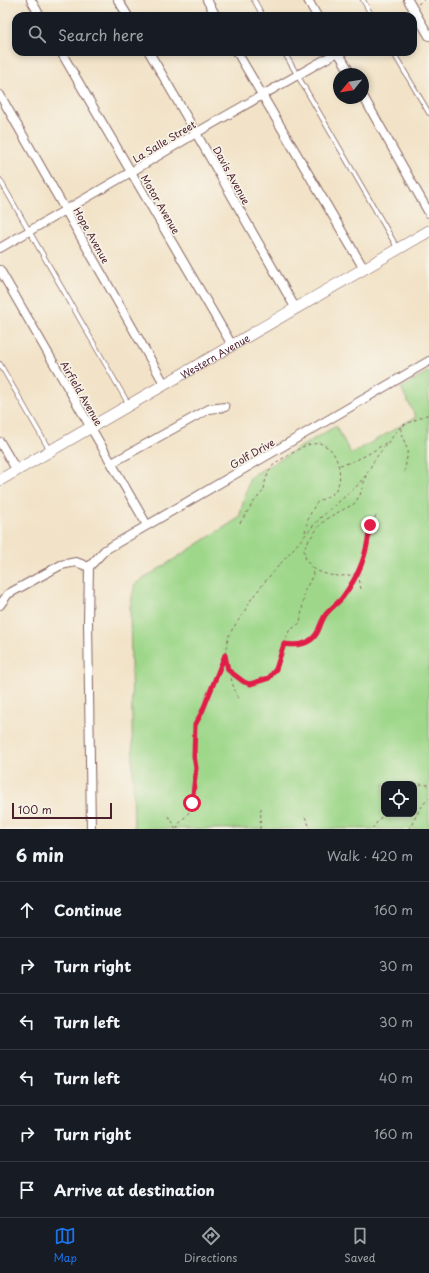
<!DOCTYPE html>
<meta charset="utf-8">
<style>
:root{--surface:#171b24;--page:#242831;--text:#f1f3f6;--muted:#9ea1a6;--line:#363941;--accent:#1a73e8}
body{margin:0;font-family:"Playpen Sans",sans-serif;background:var(--page);color:var(--text)}
.controls{position:absolute;right:12px;bottom:12px;display:grid;overflow:hidden;border-radius:8px;box-shadow:0 2px 6px #0003}
.controls button{width:36px;height:36px;display:grid;place-items:center;padding:0;border:0;border-bottom:1px solid var(--line);background:var(--surface);color:var(--text);font:20px sans-serif}
.compass{position:absolute;left:333px;top:68px;width:36px;height:36px;border-radius:50%;background:var(--surface);box-shadow:0 2px 6px #0003;rotate:240deg}
.scale{position:absolute;left:12px;bottom:10px;width:100px;box-sizing:border-box;padding-left:4px;border:2px solid #4a1f2b;border-top:0;font-size:11px;line-height:14px;white-space:nowrap;color:#4a1f2b;-webkit-text-stroke:3px #f7f3e8;paint-order:stroke}
.stop{position:absolute;width:12px;height:12px;margin:-9px;border:3px solid #e11d48;border-radius:50%;background:#fff}
.stop.end{background:#e11d48;border-color:#fff;box-shadow:0 1px 4px #0008}
.list{margin:0;padding:0;list-style:none}
h2{display:flex;justify-content:space-between;align-items:center;height:52px;margin:0;padding:0 16px;font-size:17px}
h2 small{font-size:13px;font-weight:400;color:var(--muted)}
.list li{display:grid;grid-template-columns:26px 1fr auto;gap:12px;align-items:center;box-sizing:border-box;height:56px;padding:0 16px;border-top:1px solid var(--line)}
.list b{display:block;font-size:15px;white-space:nowrap}
.list em{font-size:13px;font-style:normal;color:var(--muted)}
.icon{flex:none;width:22px;height:22px;fill:none;stroke:currentColor;stroke-width:2;stroke-linecap:round;stroke-linejoin:round}
.map{position:relative;flex:none;width:429px;height:829px;overflow:hidden}
.search{position:absolute;background:var(--surface);box-shadow:0 2px 6px #0003;left:12px;right:12px;top:12px;height:44px;display:flex;align-items:center;gap:10px;box-sizing:border-box;padding:0 14px;border-radius:12px;color:var(--muted);font-size:15px}
.sheet{height:388px;background:var(--surface)}
nav{display:flex;justify-content:space-around;align-items:center;box-sizing:border-box;height:56px;border-top:1px solid var(--line);background:var(--surface);font-size:11px;color:var(--muted)}
nav a{display:grid;justify-items:center;gap:2px}
nav .on{color:var(--accent)}
.map>svg:first-child{display:block}
.green{fill:#9ed78a;stroke:#747b5a;fill-rule:evenodd}
.lines{fill:none;stroke-linecap:round;stroke-linejoin:round}
.lane-casing{stroke:#856462;stroke-width:5.5}
.street-casing{stroke:#856462;stroke-width:10}
.secondary-casing{stroke:#856462;stroke-width:12}
.path{stroke:#856462;stroke-width:1;stroke-dasharray:3 3;stroke-linecap:butt}
.lane{stroke:#fff;stroke-width:4}
.street{stroke:#fff;stroke-width:8}
.secondary{stroke:#fff;stroke-width:11}
.route{stroke:#e11d48;stroke-width:5}
.labels{text-anchor:middle;dominant-baseline:central;stroke-width:3.5;stroke-linejoin:round;paint-order:stroke}
.street-label{font-size:10px;fill:#4a1f2b;stroke:#f7f3e8}
</style>
<div class="map">
<svg width="429" height="829" viewBox="0 0 429 829">
<rect width="100%" height="100%" fill="#f7f3e8"/>
<filter id="ink" filterUnits="userSpaceOnUse"><feTurbulence type="fractalNoise" baseFrequency=".025" numOctaves="2"/><feDisplacementMap in="SourceGraphic" scale="8" xChannelSelector="R" yChannelSelector="G"/><feConvolveMatrix kernelMatrix="1 2 1 2 8 2 1 2 1" color-interpolation-filters="sRGB"/></filter>
<filter id="wash" filterUnits="userSpaceOnUse"><feTurbulence type="fractalNoise" baseFrequency=".012" numOctaves="4" result="noise"/><feDisplacementMap in="SourceGraphic" scale="16" xChannelSelector="R" yChannelSelector="G"/><feGaussianBlur stdDeviation="0.9" result="paint"/><feColorMatrix in="noise" values="0 0 0 0 0 0 0 0 0 0 0 0 0 0 0 0 0 1.4 0 .05"/><feComposite in="paint" operator="in"/></filter>
<g filter="url(#wash)">
<rect width="100%" height="100%" fill="#f2e3c8"/>
<path class="green" d="M429 371V829H134L130 607 135 584 239 518 250 477 336 426 351 454 416 417 401 388ZM384 784H414V814H384Z"/>
</g>
<g filter="url(#ink)">
<g class="lines">
<defs>
<path id="lane" d="M254 0 263 16
M363 0 372 16
M284 52 398 249
M393 52 429 113
M0 180 129 405
M0 364 50 451"/>
<path id="street" d="M31 0 40 16
M118 0 128 16
M207 0 216 16
M308 0 317 16
M408 0 429 36
M61 52 232 345
M149 52 196 133 296 309
M237 52 364 269
M0 95 165 385
M363 96 429 213
M0 248 131 172 196 133 338 52 351 74
M0 270 147 525
M0 442 17 471
M112 463 209 409 225 407
M89 567 105 550 429 361
M89 567 88 622 91 829
M0 605 8 594 61 565 76 562 89 567"/>
<g id="secondary">
<path id="s1" d="M0 480 429 231"/>
</g>
</defs>
<use href="#lane" class="lane-casing"/>
<use href="#street" class="street-casing"/>
<use href="#secondary" class="secondary-casing"/>
<path class="path" d="M418 4 424 0
M401 428C400 436 406 442 407 450 408 458 405 466 404 474
M340 465C356 462 375 451 388 441
M240 523 253 503 264 490 265 482 269 471 275 463 306 445 320 443C324 445 328 447 331 450 340 461 344 483 333 493 328 498 319 499 315 505 310 513 305 526 305 535
M313 568C326 577 344 578 358 573L361 589
M285 644 294 646 304 644 316 635 327 613 341 600 358 573 368 545 370 525 377 514
M225 655 233 685 238 699
M228 670 243 682 250 684 269 678 276 669 289 631 300 623 305 590 313 575 312 568 306 560 304 551 306 544 320 525 329 517 354 504 360 495 366 476
M414 786 420 784 429 785
M168 816 174 824 175 829
M305 817 311 829
M177 829 179 824 190 811 192 803 196 768 194 756 195 725 202 712 225 655 228 638 233 628 243 614 252 598 268 578 320 518 356 487 366 475 375 459 401 426 429 414
M260 829 261 808
M372 829 384 813
M408 829 411 826 418 812 429 797"/>
<use href="#lane" class="lane"/>
<use href="#street" class="street"/>
<use href="#secondary" class="secondary"/>
</g>
</g>
<g class="lines" filter="url(#ink)">
<path class="route" d="M192 803 196 768 194 756 195 725 202 712 225 655 228 670 244 682 250 684 269 678 276 669 284 644C296 646 310 645 317 633 320 627 322 619 326 614 331 608 337 604 342 598 360 574 367 555 370 525"/>
</g>
<g class="labels">
<g class="street-label">
<text transform="translate(164 141) rotate(-31)">La Salle Street</text>
<text transform="translate(232 175) rotate(61)">Davis Avenue</text>
<text transform="translate(161 204) rotate(60)">Motor Avenue</text>
<text transform="translate(92 235) rotate(61)">Hope Avenue</text>
<text stroke="none"><textPath href="#s1" startOffset="248">Western Avenue</textPath></text>
<text transform="translate(82 393) rotate(60)">Airfield Avenue</text>
<text transform="translate(252 453) rotate(-30)">Golf Drive</text>
</g>
</g>
</svg>
<div class="controls">
<button><svg class="icon" aria-label="locate" viewBox="0 0 24 24"><circle cx="12" cy="12" r="6"/><path d="M12 2v4M12 18v4M2 12h4M18 12h4"/></svg></button>
</div>
<svg class="compass" viewBox="-18 -18 36 36"><path d="M0-13l5 13h-10z" fill="#e53935"/><path d="M0 13l5-13h-10z" fill="#9ea1a6"/></svg>
<div class="scale">100 m</div>
<div class="stop" style="left:192px;top:803px"></div>
<div class="stop end" style="left:370px;top:525px"></div>
<div class="search"><svg class="icon" aria-label="search" viewBox="0 0 24 24"><circle cx="10" cy="10" r="6"/><path d="M15 15l6 6"/></svg>Search here</div>
</div>
<section class="sheet">
<h2>6 min<small>Walk · 420 m</small></h2>
<ul class="list">
<li><svg class="icon" aria-label="ahead" viewBox="0 0 24 24"><path d="M12 20V5M6 11l6-6 6 6"/></svg><div><b>Continue</b></div><em>160 m</em></li>
<li><svg class="icon" aria-label="right" viewBox="0 0 24 24"><path d="M7 20v-9h11M14 6l5 5-5 5"/></svg><div><b>Turn right</b></div><em>30 m</em></li>
<li><svg class="icon" aria-label="left" viewBox="0 0 24 24"><path d="M17 20v-9H6M10 6l-5 5 5 5"/></svg><div><b>Turn left</b></div><em>30 m</em></li>
<li><svg class="icon" aria-label="left" viewBox="0 0 24 24"><path d="M17 20v-9H6M10 6l-5 5 5 5"/></svg><div><b>Turn left</b></div><em>40 m</em></li>
<li><svg class="icon" aria-label="right" viewBox="0 0 24 24"><path d="M7 20v-9h11M14 6l5 5-5 5"/></svg><div><b>Turn right</b></div><em>160 m</em></li>
<li><svg class="icon" aria-label="arrive" viewBox="0 0 24 24"><path d="M6 21V4h12l-3 4 3 4H6"/></svg><div><b>Arrive at destination</b></div></li>
</ul>
</section>
<nav>
<a class="on"><svg class="icon" aria-label="map" viewBox="0 0 24 24"><path d="M3 6l6-2 6 2 6-2v14l-6 2-6-2-6 2zM9 4v14M15 6v14"/></svg>Map</a>
<a><svg class="icon" aria-label="directions" viewBox="0 0 24 24"><path d="M12 3l9 9-9 9-9-9zM9 14v-3h6M13 9l2 2-2 2"/></svg>Directions</a>
<a><svg class="icon" aria-label="saved" viewBox="0 0 24 24"><path d="M7 4h10v16l-5-4-5 4z"/></svg>Saved</a>
</nav>
